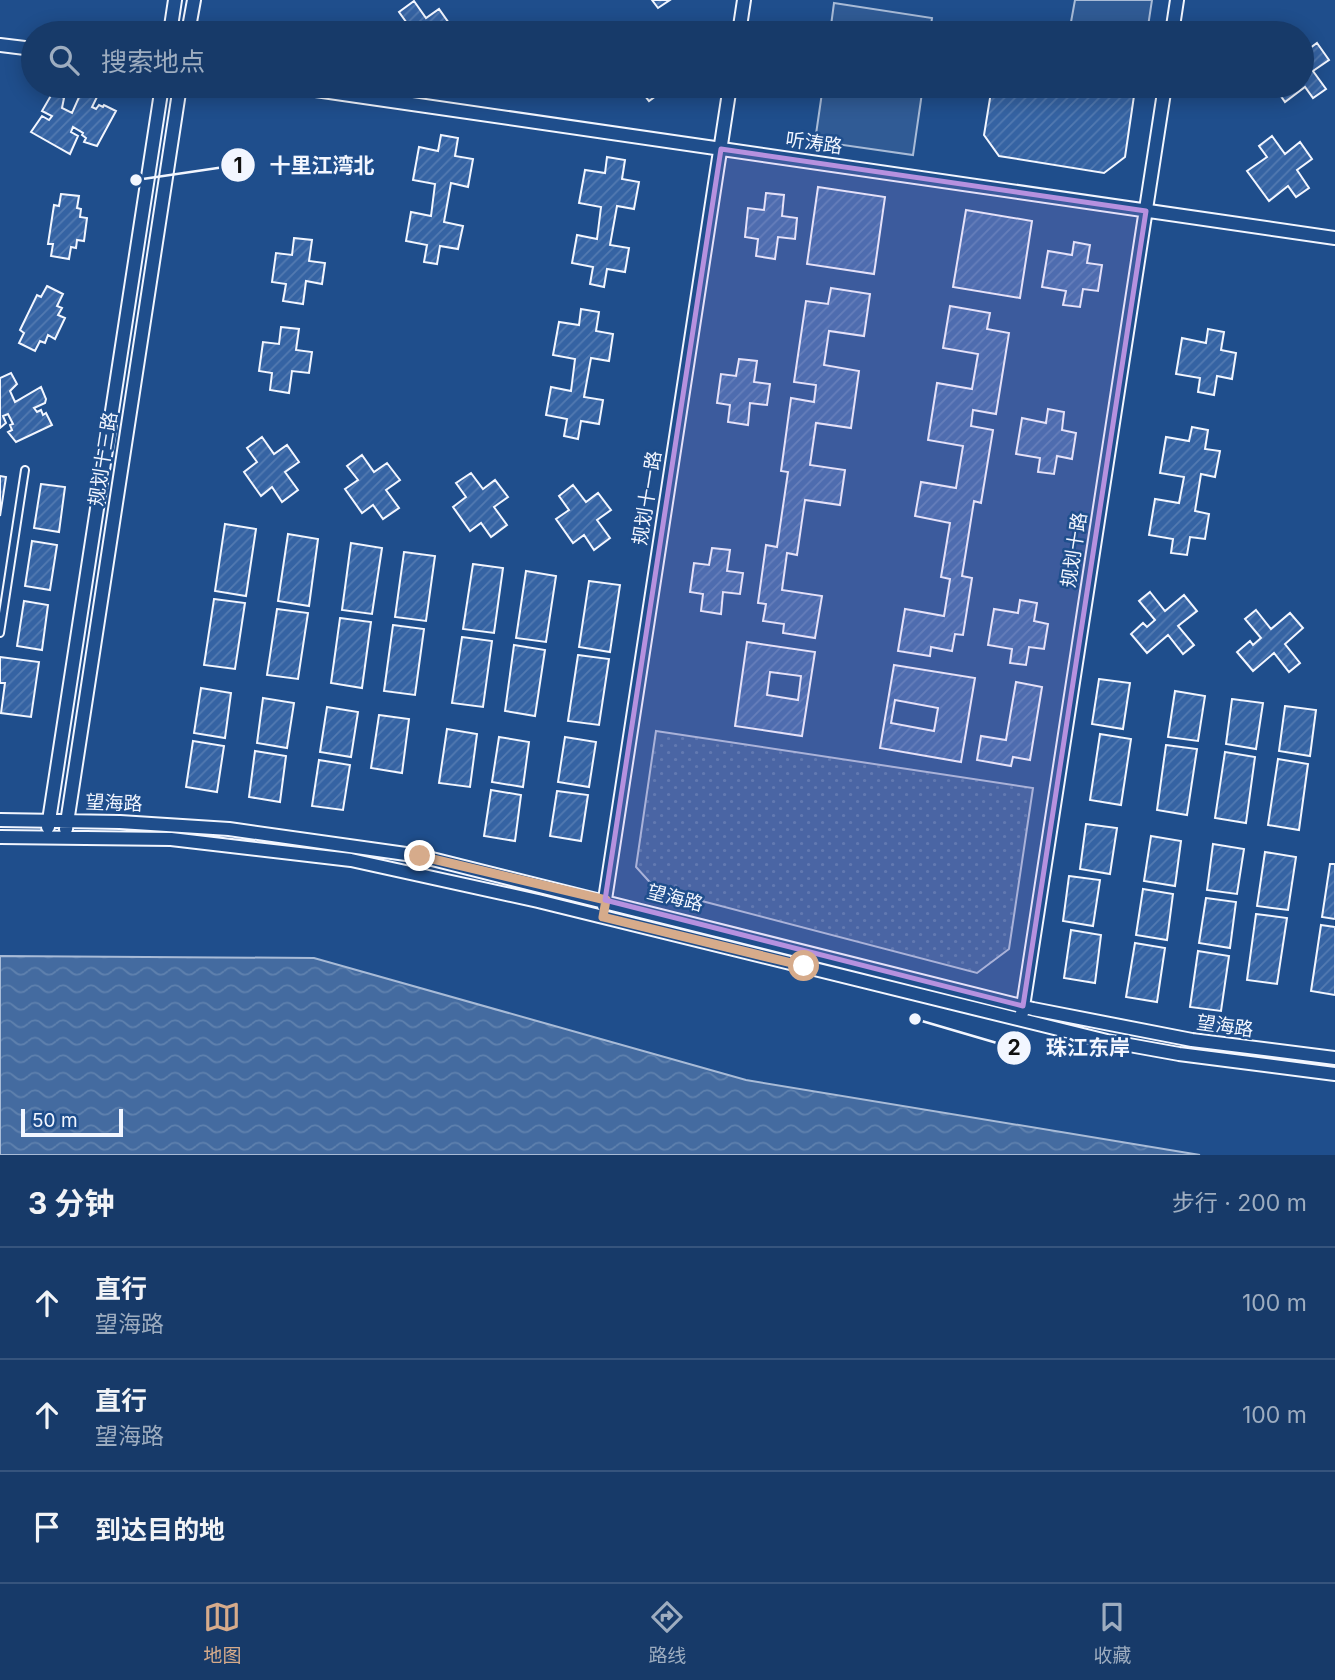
<!DOCTYPE html>
<html lang="zh">
<meta charset="utf-8">
<style>
:root{--surface:#173a69;--page:#244571;--text:#f1f3f6;--muted:#9eadc0;--line:#36547d;--accent:#d6ab8b}
body{margin:0;font-family:Inter,"Noto Sans SC",sans-serif;background:var(--page);color:var(--text)}
.scale{position:absolute;left:21px;bottom:18px;width:102px;box-sizing:border-box;padding-left:7px;border:4px solid #f2f6ff;border-top:0;font-size:19px;line-height:24px;white-space:nowrap;color:#f2f6ff;-webkit-text-stroke:5px #1f4e8c;paint-order:stroke}
.stop{position:absolute;width:21px;height:21px;margin:-16px;border:5px solid #d6ab8b;border-radius:50%;background:#fff}
.stop.end{background:#d6ab8b;border-color:#fff;box-shadow:0 2px 7px #0008}
.list{margin:0;padding:0;list-style:none}
h2{display:flex;justify-content:space-between;align-items:center;height:91px;margin:0;padding:0 28px;font-size:30px}
h2 small{font-size:23px;font-weight:400;color:var(--muted)}
.list li{display:grid;grid-template-columns:46px 1fr auto;gap:21px;align-items:center;box-sizing:border-box;height:112px;padding:0 28px;border-top:2px solid var(--line)}
.list b{display:block;font-size:26px;white-space:nowrap}
.list p{margin:0;font-size:23px;white-space:nowrap;color:var(--muted)}
.list em{font-size:23px;font-style:normal;color:var(--muted)}
.icon{flex:none;width:38px;height:38px;fill:none;stroke:currentColor;stroke-width:2;stroke-linecap:round;stroke-linejoin:round}
.map{position:relative;flex:none;width:1335px;height:1155px;overflow:hidden}
.search{position:absolute;background:var(--surface);box-shadow:0 4px 18px #0003;left:21px;right:21px;top:21px;height:77px;display:flex;align-items:center;gap:18px;box-sizing:border-box;padding:0 24px;border-radius:38px;color:var(--muted);font-size:26px}
.sheet{height:427px;background:var(--surface)}
nav{display:flex;justify-content:space-around;align-items:center;box-sizing:border-box;height:98px;border-top:2px solid var(--line);background:var(--surface);font-size:19px;color:var(--muted)}
nav a{display:grid;justify-items:center;gap:4px}
nav .on{color:var(--accent)}
.map>svg:first-child{display:block}
.built{fill:#305b95;stroke:#a8bbd7;stroke-width:2}
.park{fill:url(#park-dots);stroke:#a8bbd7;stroke-width:2}
.water{fill:url(#water-waves);stroke:#a8bbd7;stroke-width:2}
.building{fill:url(#building-hatch);stroke:#f2f6ff;stroke-width:2;fill-rule:evenodd}
.lines{fill:none;stroke-linecap:round;stroke-linejoin:round}
.lane-casing{stroke:#f2f6ff;stroke-width:10}
.street-casing{stroke:#f2f6ff;stroke-width:16}
.lane{stroke:#1f4e8c;stroke-width:6}
.street{stroke:#1f4e8c;stroke-width:12}
.route{stroke:#d6ab8b;stroke-width:9}
.marked{fill:#b691df;fill-opacity:0.2;stroke:#b691df;stroke-width:5;stroke-linejoin:round}
.labels{text-anchor:middle;dominant-baseline:central;stroke-width:5;stroke-linejoin:round;paint-order:stroke}
.street-label{font-size:19px;fill:#f2f6ff;stroke:#1f4e8c}
.leader{fill:none;stroke:#f2f6ff;stroke-width:2.5}
.callout-dot{fill:#f2f6ff;stroke:#1f4e8c;stroke-width:2.5}
.mark-label{font-size:21px;text-anchor:middle;font-weight:bold;fill:#111}
.callout-label{font-size:21px;text-anchor:middle;font-weight:bold;fill:#f2f6ff;stroke:#1f4e8c;stroke-width:5;stroke-linejoin:round;paint-order:stroke}
</style>
<div class="map">
<svg width="1335" height="1155" viewBox="0 0 1335 1155">
<defs>
<pattern id="park-dots" width="8" height="8" patternUnits="userSpaceOnUse" patternTransform="scale(1.75)"><rect width="8" height="8" fill="#305b95"/><path d="M2 2h.1M6 6h.1" fill="none" stroke="#4e73a5" stroke-width="1.8" stroke-linecap="round"/></pattern>
<pattern id="water-waves" width="16" height="10" patternUnits="userSpaceOnUse" patternTransform="scale(1.75)"><rect width="16" height="10" fill="#446ba0"/><path d="M0 5q4-4 8 0t8 0" fill="none" stroke="#5f81ae"/></pattern>
<pattern id="building-hatch" width="6" height="6" patternUnits="userSpaceOnUse" patternTransform="scale(1.75)"><rect width="6" height="6" fill="#3563a3"/><path d="M-1 1l2-2M0 6l6-6M5 7l2-2" fill="none" stroke="#537ab1"/></pattern>
</defs>
<rect width="100%" height="100%" fill="#1f4e8c"/>
<path class="built" d="M1075 0H1152L1147 33H1069Z
M834 3 932 18 930 33H830Z
M823 86H923L913 155 815 141Z"/>
<path class="park" d="M656 731 1033 788 1009 949 977 973 656 889 636 867Z"/>
<path class="water" d="M0 956 314 958 746 1080 1200 1155H0Z"/>
<path class="building" d="M652 0H670L658 8Z
M414 1 426 18 439 9 451 26 440 33H399L409 26 399 12Z
M1317 43 1329 60 1313 71 1326 89 1313 98 1305 87 1285 102 1274 86H1302V54Z
M84 86 96 93 97 97 92 107 96 109 99 105 103 107 104 105 116 111 97 146 84 142 86 138 82 135 83 133 73 127 71 132 78 136 70 154 31 132 42 116 49 120 52 116 42 111 53 92 64 98 62 108 72 113Z
M621 86H662L664 90 649 101 638 87 627 95Z
M992 86H1114L1135 89 1125 157 1104 173 999 156 984 135Z
M441 135 458 138 455 156 473 159 468 187 451 183 444 222 463 226 458 249 440 246 437 264 424 262 427 245 406 241 411 212 431 216 435 184 413 180 419 147 438 151Z
M1272 136 1285 154 1300 142 1312 159 1297 170 1309 188 1296 197 1288 186 1269 201 1247 171 1267 157 1259 146Z
M607 157 625 160 622 179 639 182 634 209 617 206 610 245 629 248 625 272 607 269 604 287 590 284 593 267 572 263 577 235 597 239 601 207 579 203 585 170 605 173Z
M818 187 885 197 874 274 807 264Z
M766 193 784 195 782 216 797 218 795 239 778 237 775 259 756 256 758 239 745 237 748 208 764 210Z
M61 194 79 196 77 208 81 209 80 217 87 218 84 241 77 240 76 248 71 247 69 259 51 256 53 244H48L54 205 59 206Z
M966 210 1032 221 1020 298 953 287Z
M294 238 312 240 309 261 325 263 322 284 306 281 303 304 283 301 286 284 272 282 276 253 292 255Z
M1074 242 1090 245 1087 263 1102 265 1098 291 1083 289 1080 307 1063 305 1066 291 1042 287 1048 251 1072 255Z
M47 286 63 294 57 306 62 308 58 315 65 318 55 339 48 335 45 343 40 341 35 351 19 343 24 333 20 330 37 295 41 297Z
M831 288 870 294 864 336 829 331 824 365 859 371 851 428 816 423 810 465 845 470 840 505 805 500 797 555 787 553 782 590 822 596 815 638 783 633 784 624 763 621 766 604 758 603 766 545 777 547 788 472 781 471 791 398 814 402 816 385 794 382 806 301 828 304Z
M950 306 990 313 987 329 1009 333 996 414 973 410 971 426 993 430 981 503 974 501 962 576 972 578 963 635 955 634 952 651 931 647 930 656 898 651 905 609 944 616 950 579 941 577 950 523 915 516 921 482 956 488 963 446 928 440 937 383 972 389 978 354 943 348Z
M581 309 599 312 596 331 613 334 609 361 591 358 584 397 603 400 599 424 581 421 578 439 564 436 567 419 546 415 551 387 571 391 575 359 553 355 559 322 579 325Z
M281 327 299 329 296 350 312 352 309 373 292 371 289 393 270 390 272 373 259 371 263 342 279 344Z
M1208 329 1224 332 1221 350 1236 353 1232 379 1217 376 1214 395 1198 392 1200 378 1176 374 1182 338 1206 343Z
M739 359 757 361 754 382 770 384 767 405 750 403 748 425 728 422 730 405 717 403 721 374 736 376Z
M11 373 17 384 10 391 15 402 41 387 46 399 45 403 34 408 37 412 41 410 43 415 46 413 52 425 16 442 8 432 12 430 10 425 13 424 8 414 3 416 6 423 0 428V378Z
M1048 409 1064 412 1062 430 1076 433 1072 459 1057 456 1054 474 1038 472 1040 458 1016 454 1022 418 1046 423Z
M1192 427 1208 430 1205 449 1220 451 1215 477 1201 474 1195 511 1209 514 1205 539 1190 537 1187 555 1171 553 1173 539 1149 535 1155 499 1179 503 1184 477 1160 473 1166 437 1189 441Z
M262 437 274 454 287 445 299 462 285 472 298 490 282 502 272 487 261 496 244 472 257 462 247 448Z
M362 455 374 472 387 463 400 480 386 490 399 508 383 519 373 505 362 513 345 489 358 480 347 466Z
M471 473 483 489 495 480 508 497 494 507 507 525 491 537 481 523 470 531 453 507 466 497 456 483Z
M0 476 6 477 0 516Z
M41 484 65 487 59 532 34 528Z
M573 485 586 502 598 493 611 510 597 520 610 538 594 550 584 535 573 543 556 519 569 510 559 496Z
M225 524 256 529 246 596 215 591Z
M288 534 318 539 309 606 278 601Z
M32 541 57 545 50 590 25 586Z
M351 543 382 548 372 614 342 610Z
M712 548 730 550 727 571 743 573 740 594 723 592 721 614 701 611 703 594 690 592 694 563 709 565Z
M404 552 435 556 426 621 395 617Z
M473 564 503 568 494 633 463 629Z
M526 571 556 576 546 642 516 638Z
M589 581 620 585 610 652 579 647Z
M1150 592 1165 611 1184 595 1197 611 1178 626 1194 645 1183 654 1168 635 1147 653 1131 634 1143 623 1147 627 1155 620 1139 601Z
M214 599 245 603 235 669 204 665Z
M1020 600 1037 603 1034 621 1048 624 1044 649 1029 647 1026 665 1010 663 1012 649 988 645 994 609 1018 613Z
M24 601 48 605 42 650 17 646Z
M277 609 308 613 298 679 267 675Z
M1256 610 1271 629 1290 613 1303 628 1285 644 1300 663 1289 672 1274 653 1253 671 1237 652 1250 641 1253 645 1261 638 1245 619Z
M340 618 371 622 362 688 331 683Z
M393 625 424 629 415 695 384 691Z
M462 637 492 641 483 707 452 703Z
M747 642 815 652 802 736 735 726ZM770 672 801 676 798 700 767 695Z
M514 645 545 650 535 716 505 711Z
M578 655 609 659 599 725 568 721Z
M0 657 39 662 31 717 1 713 5 683H0Z
M894 665 975 678 961 762 880 748ZM895 700 938 708 934 731 891 723Z
M1099 679 1130 683 1123 729 1092 724Z
M1016 682 1042 687 1030 760 1013 757 1011 766 977 760 981 736 1006 740Z
M201 688 231 693 225 738 194 733Z
M1175 691 1205 696 1198 741 1168 737Z
M263 698 294 703 287 748 257 743Z
M1232 699 1263 703 1256 749 1226 744Z
M1285 706 1316 710 1310 756 1279 751Z
M327 707 358 712 351 757 320 752Z
M379 715 409 719 402 773 371 768Z
M447 729 477 734 470 787 439 783Z
M1100 734 1131 739 1121 805 1090 800Z
M499 737 529 742 523 787 492 782Z
M565 737 596 742 589 787 558 782Z
M193 741 224 746 217 792 186 787Z
M1166 745 1197 749 1187 815 1157 810Z
M255 751 286 756 280 802 249 797Z
M1225 752 1255 757 1246 823 1215 818Z
M1278 759 1308 764 1299 830 1268 825Z
M319 760 350 765 343 810 312 806Z
M491 790 521 795 515 841 484 836Z
M557 791 588 795 581 841 550 836Z
M1086 824 1117 828 1110 874 1080 869Z
M1151 836 1181 841 1175 886 1144 881Z
M1213 844 1244 849 1237 894 1207 890Z
M1265 852 1296 857 1288 910 1257 906Z
M1330 864H1335V919L1322 917Z
M1069 876 1100 880 1093 926 1063 921Z
M1143 889 1173 894 1167 940 1136 935Z
M1206 898 1236 902 1230 948 1199 943Z
M1256 914 1287 918 1277 984 1247 980Z
M1321 925 1335 927V995L1311 991Z
M1071 930 1101 935 1095 983 1064 978Z
M1135 943 1165 948 1157 1002 1126 997Z
M1198 951 1229 956 1221 1011 1190 1007Z"/>
<g class="lines">
<defs>
<path id="lane" d="M0 633 25 470"/>
<path id="street" d="M170 33 175 0
M188 33 194 0
M739 33 744 0
M1172 33 1177 0
M0 45 33 49
M288 86 1335 238
M0 820 120 822 229 829 420 856 1033 1009 1192 1040 1335 1058
M48 827 162 86
M66 829 180 86
M0 837 171 839 351 860 538 901 1107 1041 1179 1054 1335 1074
M604 906 730 86
M1022 1013 1165 86"/>
</defs>
<use href="#lane" class="lane-casing"/>
<use href="#street" class="street-casing"/>
<use href="#lane" class="lane"/>
<use href="#street" class="street"/>
</g>
<g class="lines">
<path class="route" d="M420 856 606 900 603 917 804 966"/>
</g>
<path class="marked" d="M721 149 1146 211 1023 1006 605 900Z"/>
<g class="labels">
<g class="street-label">
<text transform="translate(814 143) rotate(8)">听涛路</text>
<text transform="translate(103 459) rotate(-81)">规划十三路</text>
<text transform="translate(647 498) rotate(-81)">规划十一路</text>
<text transform="translate(1074 550) rotate(-81)">规划十路</text>
<text transform="translate(114 803) rotate(2)">望海路</text>
<text transform="translate(675 898) rotate(14)">望海路</text>
<text transform="translate(1225 1026) rotate(8)">望海路</text>
</g>
</g>
<path class="leader" d="M136 180L238 165M915 1019L1014 1048"/>
<g class="callout-dot">
<circle cx="136" cy="180" r="7"/>
<circle cx="915" cy="1019" r="7"/>
<circle cx="238" cy="165" r="18"/>
<circle cx="1014" cy="1048" r="18"/>
</g>
<g class="mark-label">
<text x="238" y="173">1</text>
<text x="1014" y="1055">2</text>
</g>
<g class="callout-label">
<text x="322" y="173">十里江湾北</text>
<text x="1088" y="1055">珠江东岸</text>
</g>
</svg>
<div class="scale">50 m</div>
<div class="stop" style="left:804px;top:966px"></div>
<div class="stop end" style="left:420px;top:856px"></div>
<div class="search"><svg class="icon" aria-label="search" viewBox="0 0 24 24"><circle cx="10" cy="10" r="6"/><path d="M15 15l6 6"/></svg>搜索地点</div>
</div>
<section class="sheet">
<h2>3 分钟<small>步行 · 200 m</small></h2>
<ul class="list">
<li><svg class="icon" aria-label="ahead" viewBox="0 0 24 24"><path d="M12 20V5M6 11l6-6 6 6"/></svg><div><b>直行</b><p>望海路</p></div><em>100 m</em></li>
<li><svg class="icon" aria-label="ahead" viewBox="0 0 24 24"><path d="M12 20V5M6 11l6-6 6 6"/></svg><div><b>直行</b><p>望海路</p></div><em>100 m</em></li>
<li><svg class="icon" aria-label="arrive" viewBox="0 0 24 24"><path d="M6 21V4h12l-3 4 3 4H6"/></svg><div><b>到达目的地</b></div></li>
</ul>
</section>
<nav>
<a class="on"><svg class="icon" aria-label="map" viewBox="0 0 24 24"><path d="M3 6l6-2 6 2 6-2v14l-6 2-6-2-6 2zM9 4v14M15 6v14"/></svg>地图</a>
<a><svg class="icon" aria-label="directions" viewBox="0 0 24 24"><path d="M12 3l9 9-9 9-9-9zM9 14v-3h6M13 9l2 2-2 2"/></svg>路线</a>
<a><svg class="icon" aria-label="saved" viewBox="0 0 24 24"><path d="M7 4h10v16l-5-4-5 4z"/></svg>收藏</a>
</nav>
